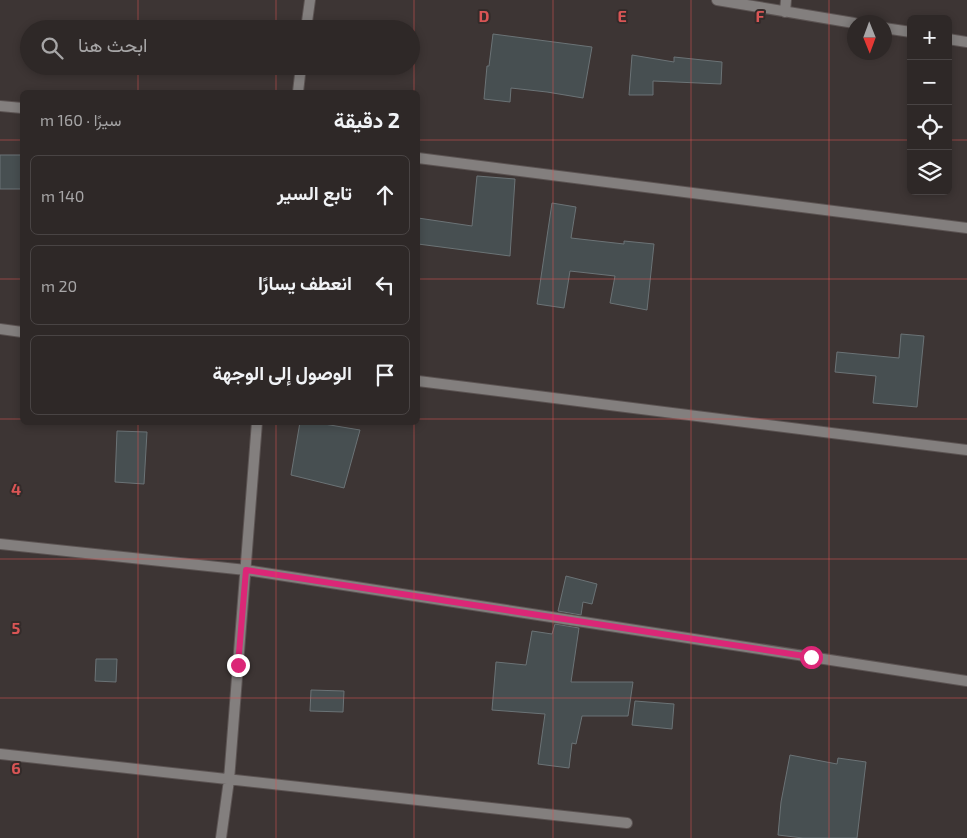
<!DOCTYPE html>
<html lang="ar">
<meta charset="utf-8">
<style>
:root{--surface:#2e2827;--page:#3a3433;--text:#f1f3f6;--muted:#a7a6a7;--line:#494444}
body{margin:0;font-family:"Exo 2",Vazirmatn,sans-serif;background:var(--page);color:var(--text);direction:rtl}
.controls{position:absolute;right:15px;top:15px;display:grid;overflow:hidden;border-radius:8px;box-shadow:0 2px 8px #0003}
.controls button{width:45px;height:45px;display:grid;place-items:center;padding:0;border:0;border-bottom:1px solid var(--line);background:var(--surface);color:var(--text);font:25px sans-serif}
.compass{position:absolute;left:847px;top:15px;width:45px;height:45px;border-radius:50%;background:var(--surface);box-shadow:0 2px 8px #0003;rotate:179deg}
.stop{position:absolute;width:15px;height:15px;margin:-11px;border:4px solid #db2777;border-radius:50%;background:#fff}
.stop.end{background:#db2777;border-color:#fff;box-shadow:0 1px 5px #0008}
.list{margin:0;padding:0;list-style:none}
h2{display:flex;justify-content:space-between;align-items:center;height:65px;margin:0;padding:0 20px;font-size:21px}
h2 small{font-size:16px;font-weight:400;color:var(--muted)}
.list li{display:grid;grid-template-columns:32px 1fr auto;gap:15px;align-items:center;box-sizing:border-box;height:80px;margin:0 10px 10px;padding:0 10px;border:1px solid var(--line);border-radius:8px}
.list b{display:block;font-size:19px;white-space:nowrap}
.list em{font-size:16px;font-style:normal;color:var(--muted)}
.icon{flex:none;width:28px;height:28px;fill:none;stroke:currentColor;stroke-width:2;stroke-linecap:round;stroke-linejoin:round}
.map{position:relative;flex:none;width:967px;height:838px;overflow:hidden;direction:ltr}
.search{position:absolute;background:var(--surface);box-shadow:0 2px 8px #0003;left:20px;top:20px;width:400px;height:55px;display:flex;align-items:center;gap:12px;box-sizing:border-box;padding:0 18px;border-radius:28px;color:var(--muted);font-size:19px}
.panel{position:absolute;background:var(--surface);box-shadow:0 2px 8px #0003;left:20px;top:90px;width:400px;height:335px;border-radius:8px;direction:rtl}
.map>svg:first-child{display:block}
.building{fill:#474f51;stroke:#6b7376}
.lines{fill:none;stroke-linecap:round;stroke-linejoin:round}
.street-casing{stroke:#5b5352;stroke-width:12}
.street{stroke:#837f7e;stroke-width:10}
.route{stroke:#db2777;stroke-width:6}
.grid{fill:none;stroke:#d95555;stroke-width:1;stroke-opacity:0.55}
.grid-label{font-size:16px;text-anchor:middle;font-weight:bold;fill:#d95555;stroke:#332b2a;stroke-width:4;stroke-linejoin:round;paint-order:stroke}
</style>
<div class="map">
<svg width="967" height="838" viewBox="0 0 967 838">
<rect width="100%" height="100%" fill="#3d3534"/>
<path class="building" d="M493 34 592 47 583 98 547 92 511 88 510 102 484 99 487 66H489Z
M632 55 674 62V57L722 62 721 84 653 81V95H629Z
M0 155H22V189H0Z
M477 176 515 179 510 256 418 244V218L472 226Z
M552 203 576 207 571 238 624 244V241L654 244 647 310 610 303 615 276 570 271 564 308 537 304Z
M901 334 924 336 917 407 873 403 876 376 835 372 837 352 899 358Z
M300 422H312L360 430 344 488 291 475Z
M117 431 147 432 144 484 115 482Z
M566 576 597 584 592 604 583 602 581 615 558 611Z
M555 624 579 628 571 682H633L628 716H582L576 744 572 743 569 768 538 764 545 714 492 710 496 662 526 665 532 631 552 634Z
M96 659H117L116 682 95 681Z
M311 690 344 691 343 712 310 711Z
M635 701 674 704 672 729 632 725Z
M790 755 837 764 838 758 866 762 857 838H803L778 835 781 802Z"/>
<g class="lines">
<defs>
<path id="street" d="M717 0 854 23
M785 12 786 0
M884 28 911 32
M306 29 310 0
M948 39 967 42
M298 92 301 66
M0 106 22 108
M418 158 967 228
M0 329 22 332
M418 381 967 450
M0 544 246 570 967 681
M0 754 627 823
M221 838 229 780 257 422"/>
</defs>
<use href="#street" class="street-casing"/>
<use href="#street" class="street"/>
</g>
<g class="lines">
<path class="route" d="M238 665 246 570 811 657"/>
</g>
<path class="grid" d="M138 0V29M276 0V29M414 0V92M553 0V838M691 0V838M829 0V838M138 66V92M276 66V92M0 140H22M418 140H911M948 140H967M0 279H22M418 279H967M0 419H22M418 419H967M138 422V838M276 422V838M414 422V838M0 559H967M0 698H967"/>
<g class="grid-label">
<text x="484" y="22">D</text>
<text x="622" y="22">E</text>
<text x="760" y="22">F</text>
<text x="16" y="495">4</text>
<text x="16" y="634">5</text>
<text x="16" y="774">6</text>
</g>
</svg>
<div class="controls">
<button>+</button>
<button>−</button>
<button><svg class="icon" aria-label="locate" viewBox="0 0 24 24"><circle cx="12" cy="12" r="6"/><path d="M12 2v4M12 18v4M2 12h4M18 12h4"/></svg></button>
<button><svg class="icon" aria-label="layers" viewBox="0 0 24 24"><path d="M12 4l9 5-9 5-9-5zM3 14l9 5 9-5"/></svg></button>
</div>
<svg class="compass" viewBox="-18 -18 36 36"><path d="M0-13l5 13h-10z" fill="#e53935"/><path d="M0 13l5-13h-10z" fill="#a7a6a7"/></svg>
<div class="stop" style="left:811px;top:657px"></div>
<div class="stop end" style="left:238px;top:665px"></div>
<div class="search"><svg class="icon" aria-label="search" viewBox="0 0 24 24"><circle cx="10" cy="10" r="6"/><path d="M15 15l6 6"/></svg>ابحث هنا</div>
<section class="panel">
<h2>2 دقيقة<small>سيرًا · 160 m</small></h2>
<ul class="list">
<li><svg class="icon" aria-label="ahead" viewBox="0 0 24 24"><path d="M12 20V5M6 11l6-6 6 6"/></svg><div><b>تابع السير</b></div><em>140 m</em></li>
<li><svg class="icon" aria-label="left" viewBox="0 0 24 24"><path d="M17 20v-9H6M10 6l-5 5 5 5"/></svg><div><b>انعطف يسارًا</b></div><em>20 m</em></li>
<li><svg class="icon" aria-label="arrive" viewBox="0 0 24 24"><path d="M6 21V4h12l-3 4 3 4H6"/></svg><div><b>الوصول إلى الوجهة</b></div></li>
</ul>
</section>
</div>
